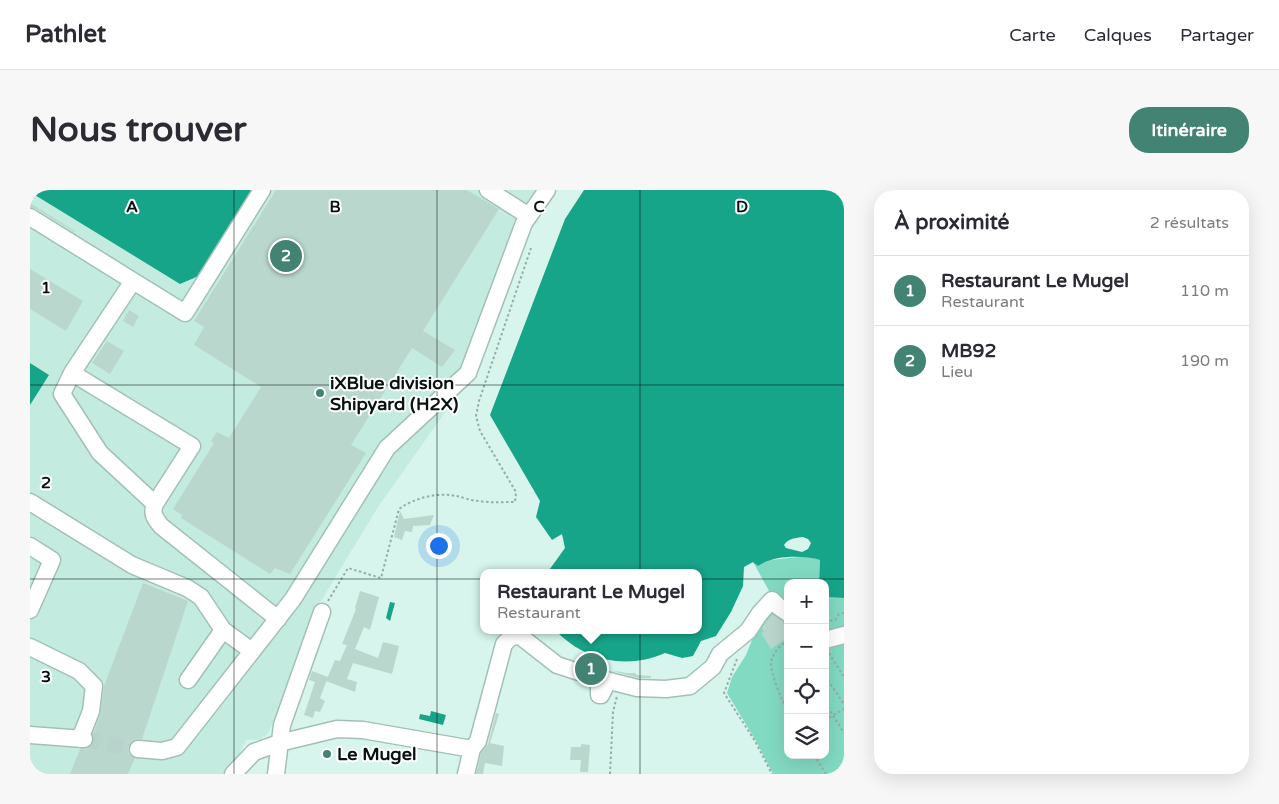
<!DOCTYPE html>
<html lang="fr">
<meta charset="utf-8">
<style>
:root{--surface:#fff;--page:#f7f7f7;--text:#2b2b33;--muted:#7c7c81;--line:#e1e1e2;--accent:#428373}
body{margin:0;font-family:"Varela Round",sans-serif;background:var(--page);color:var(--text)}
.controls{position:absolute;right:15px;bottom:15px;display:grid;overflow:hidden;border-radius:10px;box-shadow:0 5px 20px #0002}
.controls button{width:45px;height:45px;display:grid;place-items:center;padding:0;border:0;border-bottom:1px solid var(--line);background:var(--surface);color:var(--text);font:25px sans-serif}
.you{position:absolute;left:408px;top:355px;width:18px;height:18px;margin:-12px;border:4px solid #fff;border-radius:50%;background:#1a73e8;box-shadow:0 0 0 8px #1a73e833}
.badge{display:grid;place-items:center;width:32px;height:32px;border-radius:50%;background:var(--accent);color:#fff;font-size:16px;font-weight:700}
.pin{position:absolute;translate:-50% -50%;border:2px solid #fff;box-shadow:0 1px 5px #0006}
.popup{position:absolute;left:450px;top:379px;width:222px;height:65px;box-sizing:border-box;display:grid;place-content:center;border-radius:10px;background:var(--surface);filter:drop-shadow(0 1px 4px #0005);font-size:16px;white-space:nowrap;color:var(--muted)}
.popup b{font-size:19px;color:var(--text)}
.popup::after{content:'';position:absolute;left:50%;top:100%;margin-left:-10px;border:10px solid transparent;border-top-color:var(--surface)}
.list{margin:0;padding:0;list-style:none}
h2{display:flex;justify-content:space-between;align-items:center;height:65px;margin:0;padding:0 20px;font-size:21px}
h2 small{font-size:16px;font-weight:400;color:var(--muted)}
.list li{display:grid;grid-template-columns:32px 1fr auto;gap:15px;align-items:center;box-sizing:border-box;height:70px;padding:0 20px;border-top:1px solid var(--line)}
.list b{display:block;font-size:19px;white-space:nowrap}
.list p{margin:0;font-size:16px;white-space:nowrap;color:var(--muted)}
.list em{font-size:16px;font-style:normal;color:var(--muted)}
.icon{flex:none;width:28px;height:28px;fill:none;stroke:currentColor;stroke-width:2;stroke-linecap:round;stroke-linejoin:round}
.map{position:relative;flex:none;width:814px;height:584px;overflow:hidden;border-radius:20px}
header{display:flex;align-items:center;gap:30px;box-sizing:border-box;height:70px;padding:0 25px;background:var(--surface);border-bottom:1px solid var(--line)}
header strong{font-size:24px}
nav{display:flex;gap:28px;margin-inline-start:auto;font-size:18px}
.intro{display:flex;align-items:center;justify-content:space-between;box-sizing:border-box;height:120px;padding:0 30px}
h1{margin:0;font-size:35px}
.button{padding:12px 22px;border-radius:20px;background:var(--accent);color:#fff;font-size:18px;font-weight:700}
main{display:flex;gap:30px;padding:0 30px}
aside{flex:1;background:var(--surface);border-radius:20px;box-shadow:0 5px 20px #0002}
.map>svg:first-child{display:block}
.built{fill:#c4ebdf}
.green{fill:#82dac3}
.water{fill:#17a58a;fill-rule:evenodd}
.building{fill:#bad7ce}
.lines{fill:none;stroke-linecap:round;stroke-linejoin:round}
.minor-tunnel{stroke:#b8d3cb;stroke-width:16;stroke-dasharray:16 8;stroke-linecap:butt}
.minor-casing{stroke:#a3c0b7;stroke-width:19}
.path{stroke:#96ada7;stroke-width:2;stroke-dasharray:2.5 2.5;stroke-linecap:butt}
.minor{stroke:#fff;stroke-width:16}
.grid{fill:none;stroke:#081210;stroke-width:1;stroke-opacity:0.55}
.poi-dot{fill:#428373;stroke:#fff;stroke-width:2}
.labels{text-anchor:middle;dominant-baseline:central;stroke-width:4;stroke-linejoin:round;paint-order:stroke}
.poi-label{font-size:18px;font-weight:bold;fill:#081210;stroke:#fff;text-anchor:start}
.grid-label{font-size:16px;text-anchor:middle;font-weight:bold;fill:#081210;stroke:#fff;stroke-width:4;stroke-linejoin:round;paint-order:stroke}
</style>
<header>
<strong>Pathlet</strong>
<nav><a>Carte</a><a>Calques</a><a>Partager</a></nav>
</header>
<div class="intro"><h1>Nous trouver</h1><a class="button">Itinéraire</a></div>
<main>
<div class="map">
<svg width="814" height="584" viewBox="0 0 814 584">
<rect width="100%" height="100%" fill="#d7f5ec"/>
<path class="built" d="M0 0H435L481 28 437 0H523L498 39 442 184 348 317 285 421 255 505 238 544 229 550H216L210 563 194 584H0Z"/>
<path class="green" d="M777 366 790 370 789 393H758V565H795V407L814 408V584H743L726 551 697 503 702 487 716 465 732 425 748 417 723 372Z"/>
<path class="water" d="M0 0H225L171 85 150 94 0 2Z
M554 0H814V408L795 407V393H789L790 370C773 365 743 365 728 376L723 372 714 377 713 396 701 422 686 446 671 451 663 466 652 468 635 463C596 480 555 471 525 440H668V383H517L535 358 532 344 522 350 506 327 510 311 460 225 535 29ZM773 347 778 349 781 353 778 359 772 362 756 358 754 355C758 348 766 348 773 347Z
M0 173 19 185 0 215Z
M360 412 365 413 360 431 356 428Z
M401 521 416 525 413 535 389 529 390 524 400 526Z"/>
<path class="building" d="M246 0H437L469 19 393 141 425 160 412 177 382 158 321 255 336 263 260 384 245 378 240 384 151 328 152 325 143 319 184 253 181 251 187 242 199 248 231 197 164 155 174 137 164 131Z
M0 13 32 33 45 41 44 42 5 18 0 17Z
M0 79 53 111 36 141 0 119Z
M99 120 109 126 103 137 93 131Z
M77 151 94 161 80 184 62 173Z
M370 321 374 329 404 325 400 335 383 336 382 342 375 341 372 350 364 347Z
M113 393 158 411 112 549 103 550 98 558 99 564 105 568 98 584H40L50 559 58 558 62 554 64 549 63 544 71 522 74 496Z
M330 401 349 407 340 440 334 437 325 459 348 468 353 452 369 456 362 484 323 473 317 489 327 492 325 502 296 491 305 470 310 471 317 455 312 454 326 419 325 418Z
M742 424 752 431 758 441V447L741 459 731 443 734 442 732 438Z
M579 480 597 483H605L607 485 621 486V488H608Z
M282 481 298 487 290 508 295 511 290 522 285 521 283 528 274 525 285 492 279 490Z
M466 523 469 524 460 553 474 556 472 576 455 573 453 584H446L451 563 458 554Z
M551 554 560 555 558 582H550L551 570H540L541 557H551Z"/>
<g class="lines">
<path class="minor-tunnel" d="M54 549 108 559"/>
<defs>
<path id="minor" d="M458 0 499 26
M0 27 103 91 42 183 162 256 125 314C121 324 125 328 131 336L248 429
M103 91 155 123 232 0
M42 183 32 204 70 263 125 314
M0 312 102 375 157 398 171 407 193 440 222 461
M0 356 22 370 0 420
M795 450 814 445
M0 457 49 481 64 496 61 521 50 549
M158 490 193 440
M569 493V505H571L578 491
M0 545 54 549
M108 559 132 561 147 557 263 409 357 258 438 183 494 33 517 0
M203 584 224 562 249 553 307 539 333 540 442 559
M246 584 252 535 292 422
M436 584 442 559 448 551 474 454 481 447 490 446 527 475 564 487 607 498 636 499 660 496 683 477 690 464 718 441 730 423 742 410 749 417 758 423"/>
</defs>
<use href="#minor" class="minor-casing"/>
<path class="path" d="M298 411 318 378 351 388 369 319C384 308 407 302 426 306 433 307 441 311 449 311 461 313 473 312 485 312L486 302 450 241 446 226 449 211 501 58
M795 431 805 430 809 424 814 423
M758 450C751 455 743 462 741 472 740 482 752 512 758 521
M799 463 814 487
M707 469 694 503 725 551 742 584
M795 486 814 514
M753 513 758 499
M795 513 814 543
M795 530 814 519
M784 565 796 584
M580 584 583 522 587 506"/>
<use href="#minor" class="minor"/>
</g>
<path class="grid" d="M204 0V584M407 0V584M610 0V584M0 195H814M0 389H814"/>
<g class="poi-dot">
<circle cx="290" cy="203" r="5"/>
<circle cx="297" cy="564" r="5"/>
</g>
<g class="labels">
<g class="poi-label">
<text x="300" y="193">iXBlue division<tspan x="300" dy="21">Shipyard (H2X)</tspan></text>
<text x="307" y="564">Le Mugel</text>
</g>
</g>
<g class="grid-label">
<text x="102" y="22">A</text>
<text x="305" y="22">B</text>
<text x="509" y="22">C</text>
<text x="712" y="22">D</text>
<text x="16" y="103">1</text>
<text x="16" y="298">2</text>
<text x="16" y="492">3</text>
</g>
</svg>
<div class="controls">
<button>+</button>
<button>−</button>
<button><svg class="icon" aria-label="locate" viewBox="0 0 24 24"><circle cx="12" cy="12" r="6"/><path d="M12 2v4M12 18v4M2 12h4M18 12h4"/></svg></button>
<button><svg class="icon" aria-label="layers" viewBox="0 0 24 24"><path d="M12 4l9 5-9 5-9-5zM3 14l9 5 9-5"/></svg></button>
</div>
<div class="you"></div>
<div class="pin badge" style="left:561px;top:479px">1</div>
<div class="popup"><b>Restaurant Le Mugel</b>Restaurant</div>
<div class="pin badge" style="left:256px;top:66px">2</div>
</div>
<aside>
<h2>À proximité<small>2 résultats</small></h2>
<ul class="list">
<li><span class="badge">1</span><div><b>Restaurant Le Mugel</b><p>Restaurant</p></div><em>110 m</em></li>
<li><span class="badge">2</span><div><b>MB92</b><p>Lieu</p></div><em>190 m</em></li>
</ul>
</aside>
</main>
